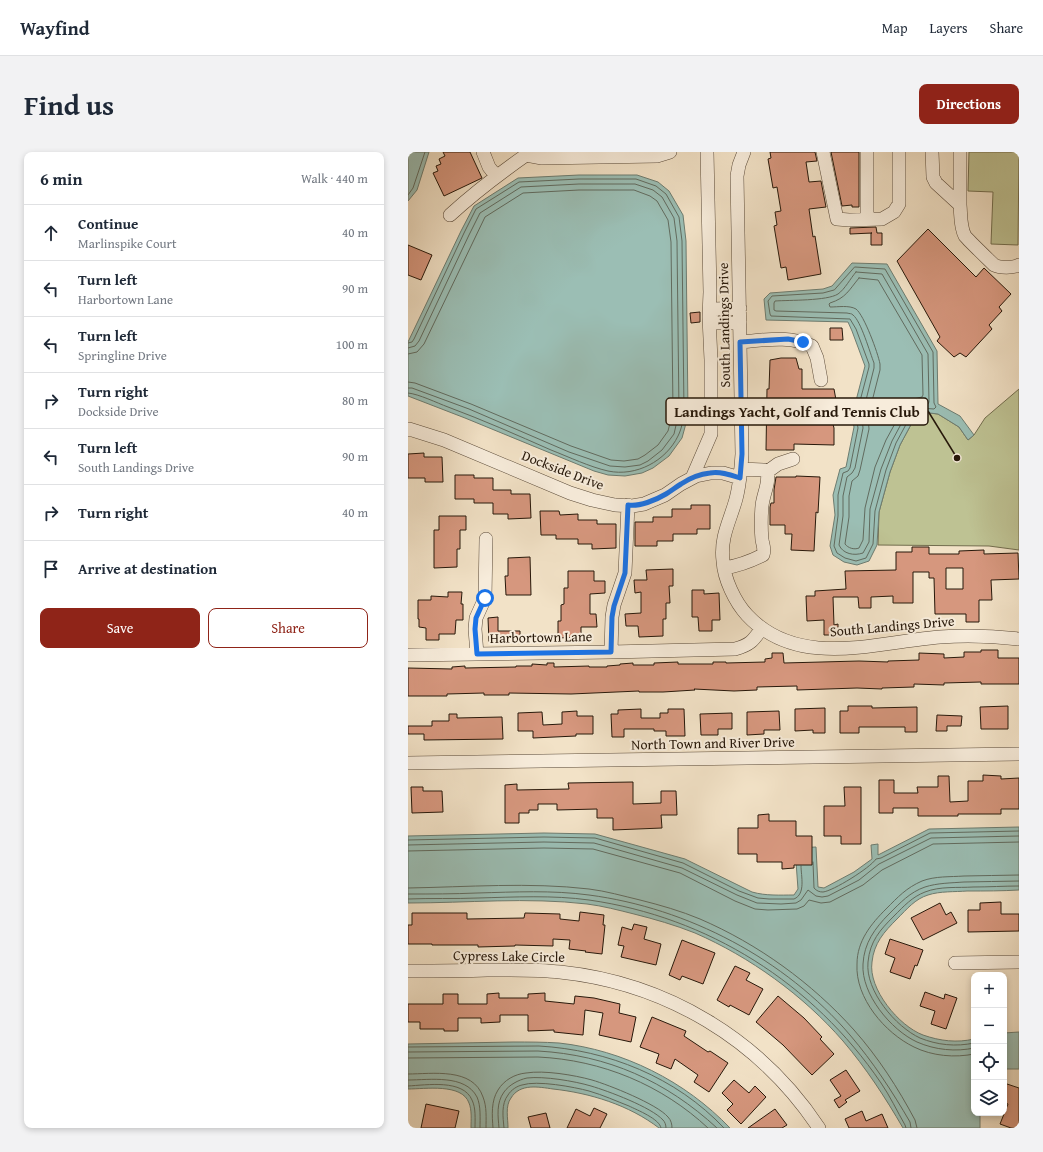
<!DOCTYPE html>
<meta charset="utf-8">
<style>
:root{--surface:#fff;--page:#f2f2f3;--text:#1f2937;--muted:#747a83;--line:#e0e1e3;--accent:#8f2418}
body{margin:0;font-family:"Gentium Book Plus",serif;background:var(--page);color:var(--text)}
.controls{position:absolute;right:12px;bottom:12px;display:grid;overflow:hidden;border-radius:8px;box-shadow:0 2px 6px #0003}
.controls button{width:36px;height:36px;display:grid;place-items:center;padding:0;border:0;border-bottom:1px solid var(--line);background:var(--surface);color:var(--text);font:20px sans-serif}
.stop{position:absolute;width:12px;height:12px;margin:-9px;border:3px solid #1a73e8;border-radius:50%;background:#fff}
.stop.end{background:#1a73e8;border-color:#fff;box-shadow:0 1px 4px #0008}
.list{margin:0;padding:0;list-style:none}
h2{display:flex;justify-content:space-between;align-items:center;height:52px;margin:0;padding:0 16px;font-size:17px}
h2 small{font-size:13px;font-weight:400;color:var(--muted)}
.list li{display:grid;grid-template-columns:26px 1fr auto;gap:12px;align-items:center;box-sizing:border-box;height:56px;padding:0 16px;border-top:1px solid var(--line)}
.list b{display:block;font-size:15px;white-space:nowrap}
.list p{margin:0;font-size:13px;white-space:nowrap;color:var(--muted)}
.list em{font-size:13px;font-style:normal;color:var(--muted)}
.actions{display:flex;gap:8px;padding:12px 16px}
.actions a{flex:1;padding:9px 0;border:1px solid var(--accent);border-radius:8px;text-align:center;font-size:14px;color:var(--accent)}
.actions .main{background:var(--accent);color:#fff}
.icon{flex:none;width:22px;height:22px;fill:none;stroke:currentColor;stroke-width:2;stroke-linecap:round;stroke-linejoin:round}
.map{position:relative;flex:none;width:611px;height:976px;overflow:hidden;border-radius:8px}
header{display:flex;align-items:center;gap:24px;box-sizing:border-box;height:56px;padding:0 20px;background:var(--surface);border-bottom:1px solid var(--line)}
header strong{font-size:19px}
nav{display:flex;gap:22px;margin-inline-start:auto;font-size:14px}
.intro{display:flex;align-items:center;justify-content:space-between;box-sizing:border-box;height:96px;padding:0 24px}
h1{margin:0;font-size:28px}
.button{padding:10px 18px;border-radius:8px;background:var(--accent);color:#fff;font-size:14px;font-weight:700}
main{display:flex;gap:24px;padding:0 24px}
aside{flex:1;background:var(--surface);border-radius:8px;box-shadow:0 2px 6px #0003}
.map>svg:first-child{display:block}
.green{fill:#bec293;stroke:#726d4e}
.water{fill:#9bbeb4;stroke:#6d7c70}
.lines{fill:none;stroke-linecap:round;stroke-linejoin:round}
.shore{stroke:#616b5f;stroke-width:1}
.building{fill:#d6977e;stroke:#27180a;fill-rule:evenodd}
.minor-casing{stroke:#5a4a39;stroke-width:14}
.minor{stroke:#f7ecdb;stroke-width:13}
.route{stroke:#1a73e8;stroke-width:5}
.labels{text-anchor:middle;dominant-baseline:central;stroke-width:4;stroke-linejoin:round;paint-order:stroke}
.street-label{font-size:14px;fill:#27180a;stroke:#f7ecdb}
.leader{fill:none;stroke:#27180a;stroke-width:1.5}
.callout-dot{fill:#27180a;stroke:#f7ecdb;stroke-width:1.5}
.callout{fill:#f7ecdb;stroke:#27180a;stroke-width:1.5}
.callout-label{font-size:15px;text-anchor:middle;font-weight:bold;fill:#27180a}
</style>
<header>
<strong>Wayfind</strong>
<nav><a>Map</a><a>Layers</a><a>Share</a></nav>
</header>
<div class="intro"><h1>Find us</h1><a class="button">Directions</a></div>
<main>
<aside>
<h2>6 min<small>Walk · 440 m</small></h2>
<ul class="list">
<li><svg class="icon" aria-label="ahead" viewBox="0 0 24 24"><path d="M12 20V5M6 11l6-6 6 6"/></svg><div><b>Continue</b><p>Marlinspike Court</p></div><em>40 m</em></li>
<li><svg class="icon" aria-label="left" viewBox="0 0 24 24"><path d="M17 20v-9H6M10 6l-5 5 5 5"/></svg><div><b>Turn left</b><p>Harbortown Lane</p></div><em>90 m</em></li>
<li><svg class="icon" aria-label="left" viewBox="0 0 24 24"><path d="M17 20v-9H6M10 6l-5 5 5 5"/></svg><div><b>Turn left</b><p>Springline Drive</p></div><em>100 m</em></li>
<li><svg class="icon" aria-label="right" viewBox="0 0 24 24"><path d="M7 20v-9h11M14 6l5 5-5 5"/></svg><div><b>Turn right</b><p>Dockside Drive</p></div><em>80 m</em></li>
<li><svg class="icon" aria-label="left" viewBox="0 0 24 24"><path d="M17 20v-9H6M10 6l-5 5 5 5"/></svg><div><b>Turn left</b><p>South Landings Drive</p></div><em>90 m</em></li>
<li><svg class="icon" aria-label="right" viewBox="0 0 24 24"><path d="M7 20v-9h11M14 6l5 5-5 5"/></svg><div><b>Turn right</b></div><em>40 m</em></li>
<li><svg class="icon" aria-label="arrive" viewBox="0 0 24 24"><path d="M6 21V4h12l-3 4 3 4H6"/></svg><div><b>Arrive at destination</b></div></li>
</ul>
<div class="actions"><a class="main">Save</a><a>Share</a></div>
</aside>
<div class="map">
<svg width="611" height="976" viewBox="0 0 611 976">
<rect width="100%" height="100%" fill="#f2e2c7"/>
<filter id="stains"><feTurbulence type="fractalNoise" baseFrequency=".005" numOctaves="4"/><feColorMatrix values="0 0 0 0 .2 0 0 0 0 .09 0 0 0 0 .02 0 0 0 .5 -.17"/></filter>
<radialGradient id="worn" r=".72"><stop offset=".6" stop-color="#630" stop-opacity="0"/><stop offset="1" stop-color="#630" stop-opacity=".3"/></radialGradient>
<path class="green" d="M561 0H611L610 93 583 92 585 40 560 39Z
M611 237V398L581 394 470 393 471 360 482 320 492 293 506 267 514 260 530 262 551 275 560 288 566 283 577 266Z"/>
<path class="water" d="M0 0H21L9 38 0 49Z
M171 23H229L250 30 261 39 275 63 278 89 280 260 277 275 274 286 261 304 245 316 234 321 217 324 200 323 186 319 57 266 0 244V190L53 79 66 54 110 26Z
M444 111 479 112 529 199 530 252 552 264 566 283 560 288 551 275 530 262 514 260 506 267 492 293 482 320 471 360 469 393 461 409 449 413 436 410 425 403 422 394 427 363 425 343 432 317 438 315 446 275 444 264 457 214 444 179 440 170 358 168 356 147 362 141 415 137 424 134Z
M611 675V738C594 739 577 739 559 739 547 740 532 739 520 743 507 747 499 757 489 767 476 780 466 791 464 810 460 837 491 874 515 883 532 889 549 891 566 887V961H572V976H495C477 945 458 916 435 889 395 843 342 805 287 781 267 773 246 767 226 762 210 758 195 754 179 752 119 745 59 751 0 751V684L136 681 187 682 277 707 344 740C358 744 372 743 386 743L390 737 387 696 408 695 410 735 416 736 446 720 464 707 463 693 470 692V703L521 677Z
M611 880V917H596V881Z
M105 890C120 890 136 890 151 891 215 898 277 929 322 976H251C221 953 182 941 145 937 131 935 112 931 103 946 97 954 100 966 100 976H63C63 968 64 958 61 951 54 931 17 937 0 937V892Z"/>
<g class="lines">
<path class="shore" d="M0 43 5 36 17 0
M447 115 477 117 525 200 526 251 528 255 526 257 512 256 502 265 488 291 478 318 467 359 465 392 458 406 448 409 437 406 429 401 426 394 430 364V343L435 321 440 319 442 316 450 276 448 264 461 215V212L448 177 442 167 363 164 362 162 360 149 364 144 415 141 426 138Z
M448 120 474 122 520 202 521 250 520 252H510L499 261 484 289 473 317 462 357 461 390 455 401C446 404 435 402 431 393L435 364V344L439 325 444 321 447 316 455 276 454 264 466 216V211C462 201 453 169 445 163 443 161 442 162 439 161L368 159 366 158V151L367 149C381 148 419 149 430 142 437 137 442 127 448 120Z
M451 126 470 128 514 203 515 243 514 245 506 247 495 257 478 288 467 315 457 356 455 388 451 396C446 398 440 396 437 392L441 365V344L444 329 450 324 452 318 461 277 460 265 472 218V212C470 201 456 163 448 157 441 153 430 155 422 155L421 152 422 151C438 146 441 138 451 126Z
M0 191 4 190 6 187 56 81 68 57 111 30 171 27H228L248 34 258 42 271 65 274 89 276 260C275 268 274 276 270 284 258 309 228 325 200 319 182 315 161 305 143 298 109 283 75 268 40 255 29 251 11 242 0 241
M0 196 7 194 11 189 61 83 72 61 113 35 171 32H227L245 38 254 45 266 66 269 89 271 260 266 282 254 298 240 309 232 313 217 315 202 314 161 300 61 257 4 236H0
M0 202 9 200 16 192 77 65 115 41 171 38H226L242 44 249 49 260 68 263 90 265 259 260 279 250 293 237 303 230 307 216 309 203 308 163 294 63 252 7 231 0 230
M0 688 136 685 187 686 275 711 331 739 350 746 361 747H386C398 742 393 724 393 714
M0 693 136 690 186 691 274 716 329 743 349 751 373 752 388 751 393 748 400 738 408 744 414 745 420 744 451 728 471 712 523 686 611 684
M0 699 136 696 185 697 272 721 327 749 347 757 360 758 389 757 396 754 401 748 413 751 422 750 455 733 474 718 525 692 611 690
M405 710 406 736C409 739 411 740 415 740 425 739 462 716 468 707L473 706 522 681 611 679
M0 736C59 735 122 730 181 737 198 739 215 744 232 748 252 753 273 759 292 767 350 792 404 831 446 878 470 905 490 936 507 968L509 976
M0 742C23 742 46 742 69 741 107 740 144 738 181 743 280 756 377 807 442 883 465 910 484 939 502 970L503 976
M0 747C23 746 46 747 70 746 107 745 145 743 181 748 300 765 405 831 473 931 482 944 489 959 497 973L498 976
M566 891C548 895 529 893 512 886 488 875 457 839 460 810 462 789 472 778 486 764 496 754 504 745 517 740 532 734 550 736 565 735 581 735 596 734 611 734
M0 895 131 894C200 898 268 925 316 976
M566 896C548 900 527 898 509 890 483 878 453 842 455 812 456 791 467 776 481 762 492 751 502 740 517 735 529 731 543 731 556 730 574 730 593 729 611 729
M0 900 130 899C200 903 258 929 309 976
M566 902C547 906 524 904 506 895 477 881 447 846 449 812 449 789 463 772 478 757 490 745 498 736 514 729 527 724 542 725 556 724 574 724 593 723 611 723
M0 906 130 905C194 908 254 933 300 976
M0 922C24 922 65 915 75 945 79 955 78 966 78 976
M0 928C22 928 57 922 69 945 73 954 72 966 72 976
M0 934C19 933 55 927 64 948 68 956 67 967 67 976
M85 976C84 963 83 949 90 938 96 928 107 922 118 921 136 918 166 923 184 928 201 933 249 952 260 965 263 968 264 972 264 976
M91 976C90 964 88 951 96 940 101 933 110 928 119 926 136 924 166 929 183 934 200 939 243 955 255 968 257 970 258 973 258 976
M96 976C95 965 93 952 100 943 103 938 109 934 114 933 129 928 166 935 181 939 195 943 208 949 221 954 229 958 252 967 253 976"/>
</g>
<path class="building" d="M35 0H62L74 26 36 44 25 21 30 19 28 14 33 12 31 7 37 4Z
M362 0H407L409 9 398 10 401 30 413 29 418 55 401 57 405 85 407 84 413 122 380 128 378 115 373 116 366 74 369 73 367 60 373 59 369 35 365 36 360 7 363 6Z
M423 0H451V55H444V53L434 54Z
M468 75 469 81H474V93H463V81H464L442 82V76Z
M520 77 568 125 576 116 603 142 591 155 594 159 581 173 584 177 558 205 552 201 546 205 529 189 532 185 489 109Z
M0 93 24 103 13 128 0 123Z
M292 160V170L283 171 282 161Z
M422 176H434L435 188H422Z
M373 206H388L391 217H394V237H426L428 248V264L423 265 426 276V293L386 292V298H358L359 237H361L362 208Z
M16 301V305H34L35 330H17V326H0V302Z
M47 323H66V326H85V338H103V342H122L123 366 100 367V362H85V351H66V347H47Z
M388 324 412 325 410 361 408 360 406 399 383 398 384 382H377V373H362V355L363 351H366V338L368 325H388Z
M283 353H302V377H289V382H265V389H249V394H227V370H245V365H264V357H283Z
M132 359H151L152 363 170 362V368H189V372H208V396L184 397V392H170V387H148V383H133Z
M31 364H58V378H52V397H49V415L26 416V378H31Z
M504 395H521V402H551V399L576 398V402L610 401 611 427 583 428 584 448H571V470H558V462H527L526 426H521V420H505V451H485V444L463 445V456H451L450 445H425L426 473 430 472V483H416V468L399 469 398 444H407V439L438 437 437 419 488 418V400H504ZM538 416H555V437H538Z
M122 405 123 443H98L97 424H100V406Z
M265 417V434H261L262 451H258V467H255V484L231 485 230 474H218L217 462 233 461V440L227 441 226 428H239L238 418Z
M160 419H186V429H197V441L182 442V462H188L189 475H173V485L150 486V469H153V453L156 452V436H160Z
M284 438H296V442L311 441 312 468H304V479H291L290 465H284Z
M40 440H54L53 452H55V468H48L47 482H31V488H18V476L11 475V467H10V448H23V444L40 445Z
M90 465V479H112V490H81L80 466Z
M573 498H590V506H611V532H573V530L536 531V533L506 532V535L474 536V537L449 536 389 538V534L349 535V538L326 539 286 537 287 538 255 540H231V539L163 542 101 541V543H76V541L39 542V544H0V516L44 517V515L57 514V516L108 515V514H124V512L139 513V511H146V515L181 514V515H199V514L212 513V512L225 511V513H246V511L270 510V512H305V510H318V511L357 510V507L364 506V501H375L376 511 451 509 480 510V509L511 508V501L536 502V506L556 505V500H573Z
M440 554H464V556L509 555V580H497V575H451V581H432V559H440Z
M600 554V577H573L572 555Z
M417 556V581H405V578L387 579V557Z
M233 557V566H252V561H260V557H276L277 584H258V579H246V577H216V585H204L203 562H210V558Z
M169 559V564H185V582H168V584L125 586V579H110V561L134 560 135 573 154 572V560Z
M371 559 372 578H356V582L339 583V560Z
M324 561V577H310V583H293L292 562Z
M41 562H49V566L94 565 95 587 16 588V582H0V574H24V569H41Z
M529 563 554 564 553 574H539V579H528Z
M575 623 593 624V627L611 626V657H593V662H550V664H510V656H485V661H471V628H486V641H510L509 635H530V624H541L542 650 560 649V629H575Z
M225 630V652L253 651V639H268L269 663H253L254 676 205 678V666H189V657L149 658V652H130V658H121V661H111V671H97V633L109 632V638L161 637 160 631Z
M3 635H15V639H34L35 660 4 661Z
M436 635H453V692H433V684H416V654H437Z
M361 662V669H388V684H404V713H386V716L374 717V710H349V702H330V676H350V663Z
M593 750V762H611V779L560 780V758H572V751Z
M532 751 538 763 543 760 549 771 515 788 503 766Z
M172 760 196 763 195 773H197L194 802 177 800 178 799 161 797 162 788 145 787V794L107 793V794L70 795V793H24V792H0V773H4V761H59V767L116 766 117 761 152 762V767L171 769Z
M226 772 239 775 236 787 253 792 248 813 213 805 216 794 210 793 214 775 224 778Z
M482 787 515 798 509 814 507 813 502 827 482 820 487 806 477 802Z
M274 788 307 801 295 832 274 824 272 828 261 823Z
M327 814 342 821 338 828 355 837 341 863 322 853 321 855 309 848Z
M517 840 536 847 537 842 549 846 538 877 523 872 527 859 512 854Z
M91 841V846H120V842L137 841V849L166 852 167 844 186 846 212 852 211 861 228 865 223 890 191 883 195 861 177 858 175 883 146 880V878L120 879V863H92V870L73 871V866H50V879H36V877H12V870H0V852H35V842H50V852H79V842Z
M370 844 396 866 414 885 412 887 426 902 404 923 375 893 348 870Z
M244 865 278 879 276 884 300 900 302 899 320 911 301 940 286 930 290 923 267 907 263 917 248 911 251 902 232 895Z
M438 918 452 939 437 948 439 950 431 956 426 948 433 944 422 928Z
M326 928 341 941 347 934 358 945 333 972 319 958 325 952 314 941Z
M596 931 611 936V976H603L592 972 600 952 596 950Z
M18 952 51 959 47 976H13Z
M186 956 199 962 192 976H159L168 957 182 964Z
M367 957 379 973 374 976H340Z
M454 959 458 969 474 962 480 976H441L437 967Z
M138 961 142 976H123L120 965Z"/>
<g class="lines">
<defs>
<path id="minor" d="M75 0 81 15 88 24
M336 0 331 13 329 24 334 302C333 317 332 332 328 347 322 369 312 385 315 409 316 427 327 450 339 463 390 518 469 490 532 485 559 483 585 484 611 487
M415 0 429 67 441 68 474 67 486 60 491 52V0
M524 0 525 25 528 31 552 53C553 63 552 75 557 84 559 87 583 110 586 113 592 116 605 116 611 113
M118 3 134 6 249 4 262 0
M552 53V0
M42 63C66 41 91 22 118 3L121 0
M459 67V0
M332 156 307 157 301 165 307 171H332
M332 190C357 188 381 183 404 194L409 206 413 228
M0 278 1 277 36 288 162 341 184 348 207 353 224 354 236 352 257 343 273 332 288 324 303 321H315L332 326
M359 320 370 312 385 307
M284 326 303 282V208L301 165 302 140 299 0
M316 416C330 414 343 409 355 403 357 397 355 393 354 388 353 377 353 365 354 354 355 342 362 331 359 320L356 318 333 317
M203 500 204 465 206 453 217 421 220 353
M69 502 67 477 68 466 77 446 78 387
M0 503 203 500 327 497C342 493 345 489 354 476
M0 611 611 602
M547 811 611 810
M0 819C26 819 53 819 79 818 103 818 128 817 152 820 258 831 352 887 411 976"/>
</defs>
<use href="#minor" class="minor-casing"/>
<use href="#minor" class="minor"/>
</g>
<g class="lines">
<path class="route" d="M77 446 68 466 67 477 69 502 203 500 204 465 206 454 217 421 220 353C231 355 248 348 258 342 263 339 268 335 273 332 282 326 292 322 302 321 312 319 323 323 332 326L334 302 332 190 380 187 395 190"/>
</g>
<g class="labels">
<g class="street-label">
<text transform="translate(316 173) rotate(-91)">South Landings Drive</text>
<text transform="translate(155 318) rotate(21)">Dockside Drive</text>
<text transform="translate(484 474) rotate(-5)">South Landings Drive</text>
<text transform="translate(133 485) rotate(-1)">Harbortown Lane</text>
<text transform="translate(305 591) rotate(-1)">North Town and River Drive</text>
<text transform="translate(101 804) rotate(1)">Cypress Lake Circle</text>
</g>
</g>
<path class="leader" d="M549 306L520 259"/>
<circle class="callout-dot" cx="549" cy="306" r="4"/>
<rect class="callout" x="258" y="246" width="262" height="27" rx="4"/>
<g class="callout-label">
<text x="389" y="265">Landings Yacht, Golf and Tennis Club</text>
</g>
<rect width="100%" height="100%" filter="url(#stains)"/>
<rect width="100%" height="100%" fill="url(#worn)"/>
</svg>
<div class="controls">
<button>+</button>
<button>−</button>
<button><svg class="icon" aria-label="locate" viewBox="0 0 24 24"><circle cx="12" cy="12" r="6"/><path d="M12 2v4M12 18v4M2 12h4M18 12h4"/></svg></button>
<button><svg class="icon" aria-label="layers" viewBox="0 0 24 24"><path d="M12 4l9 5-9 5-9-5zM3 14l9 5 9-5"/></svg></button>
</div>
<div class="stop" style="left:77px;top:446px"></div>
<div class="stop end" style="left:395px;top:190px"></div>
</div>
</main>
